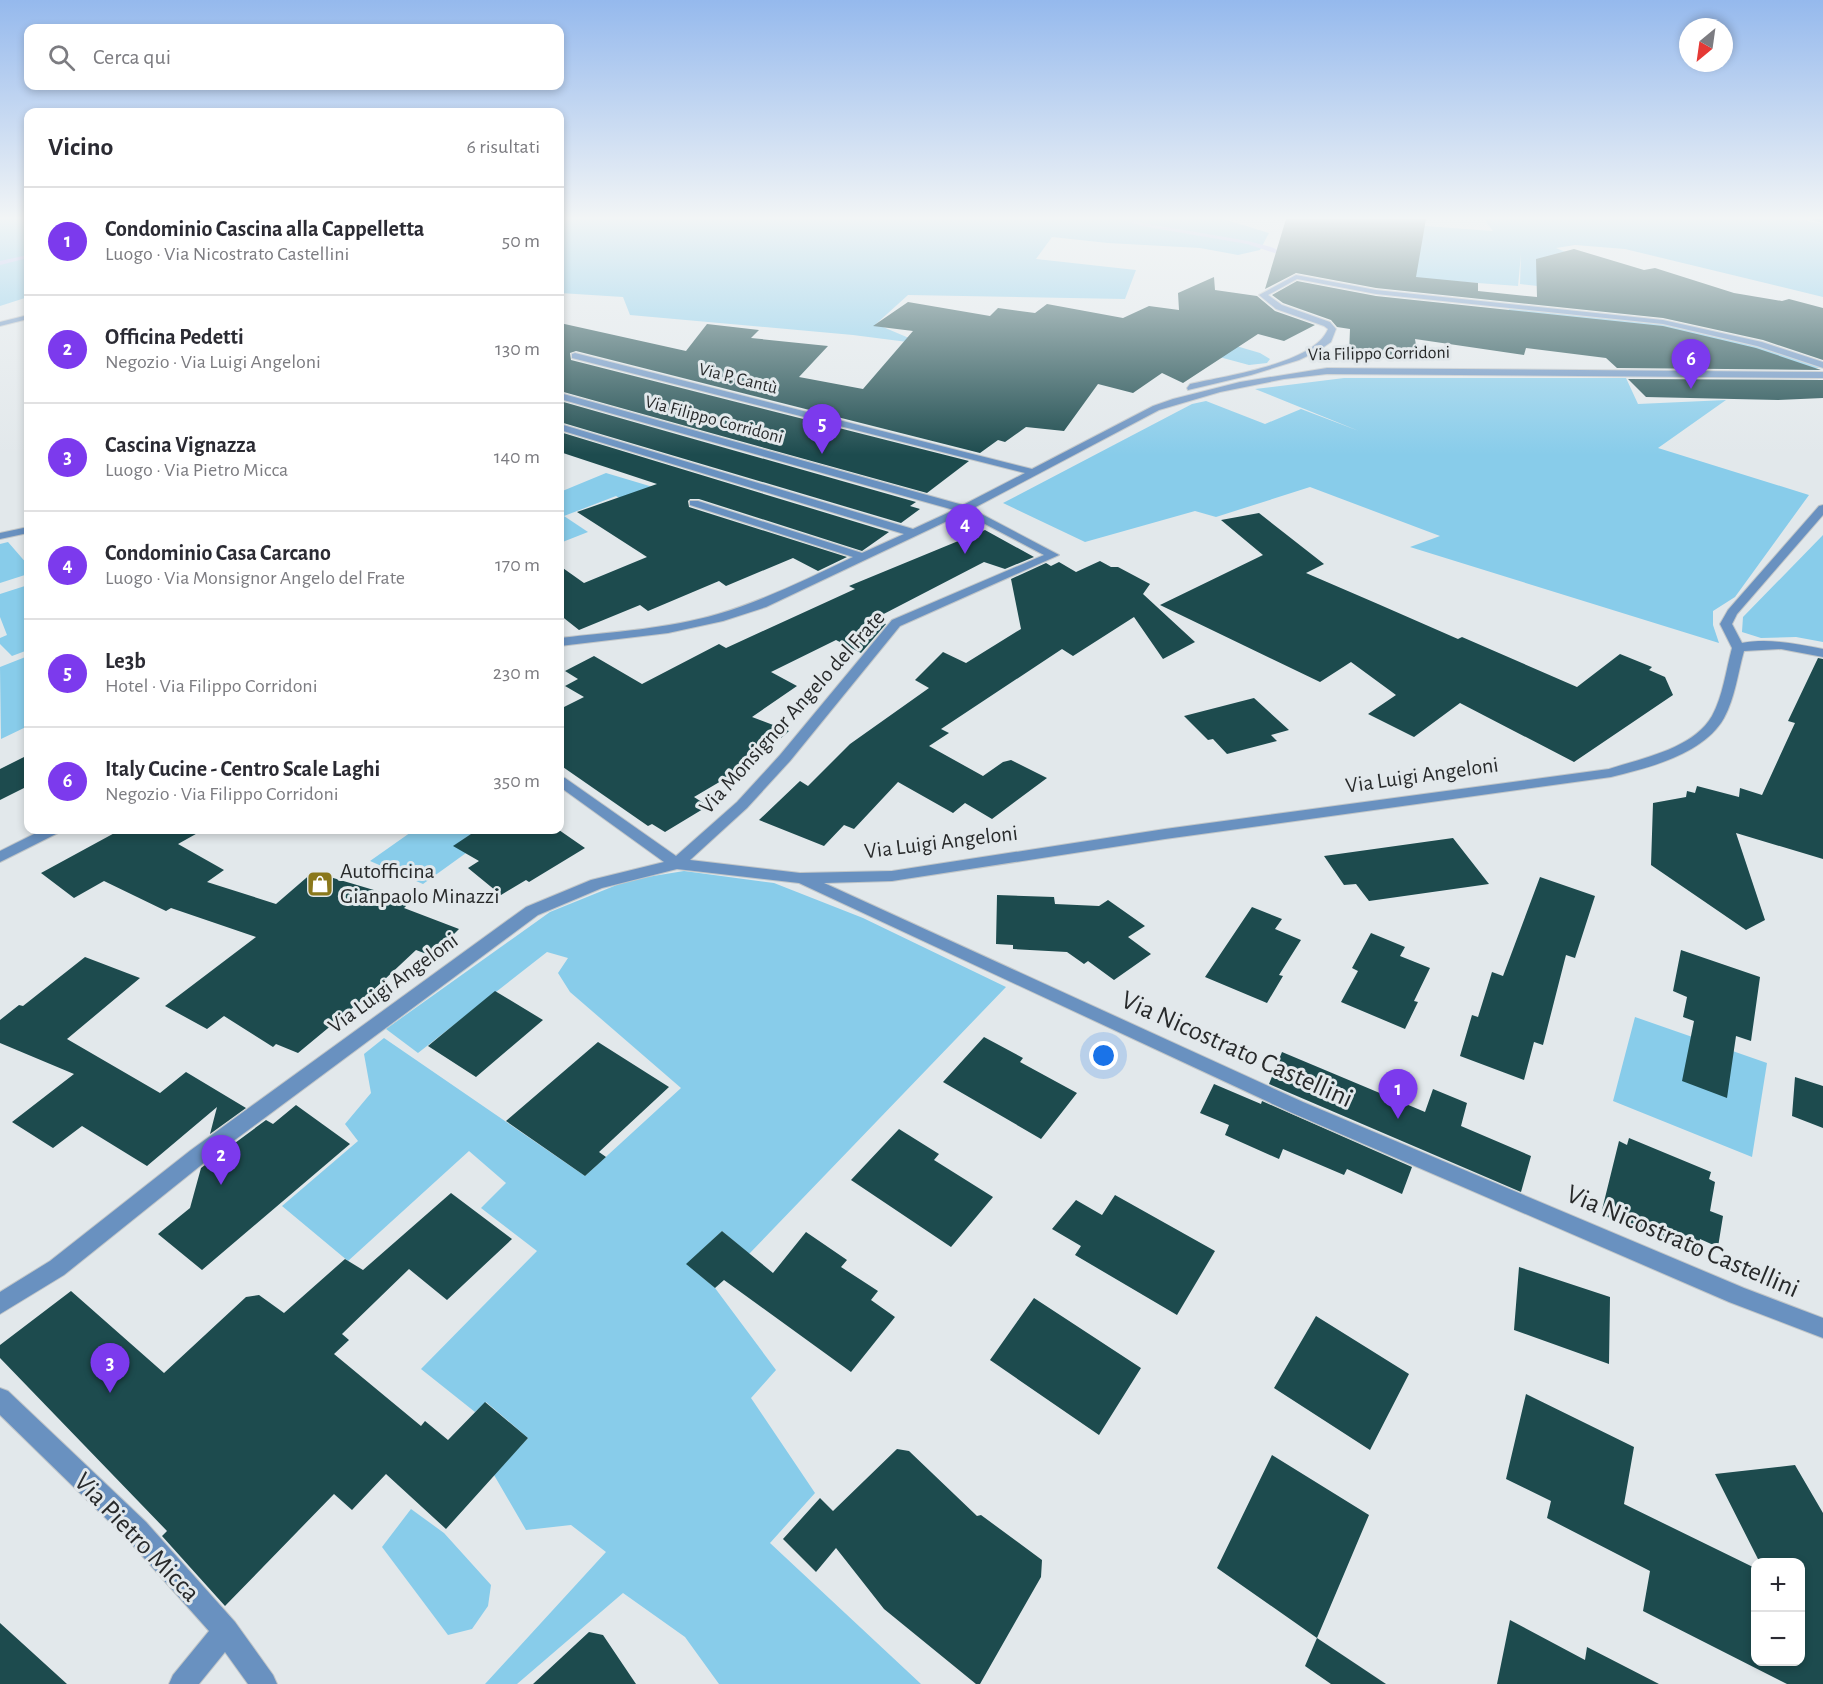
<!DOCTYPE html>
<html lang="it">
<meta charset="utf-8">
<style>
:root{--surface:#fff;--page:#f2f2f3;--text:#2b2b33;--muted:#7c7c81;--line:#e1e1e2;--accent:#7c3aed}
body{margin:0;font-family:"Alegreya Sans",sans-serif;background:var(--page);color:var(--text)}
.controls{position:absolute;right:18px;bottom:18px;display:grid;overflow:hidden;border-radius:12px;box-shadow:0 3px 9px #0003}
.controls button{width:54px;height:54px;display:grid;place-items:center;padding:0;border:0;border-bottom:2px solid var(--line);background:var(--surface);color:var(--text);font:30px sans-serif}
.compass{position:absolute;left:1679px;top:18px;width:54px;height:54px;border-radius:50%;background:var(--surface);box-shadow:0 3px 9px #0003;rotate:209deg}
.you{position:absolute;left:1104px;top:1056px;width:21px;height:21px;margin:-15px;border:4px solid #fff;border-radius:50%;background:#1a73e8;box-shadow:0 0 0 9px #1a73e833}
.badge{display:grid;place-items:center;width:39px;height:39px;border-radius:50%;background:var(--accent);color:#fff;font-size:20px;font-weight:700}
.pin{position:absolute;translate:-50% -50px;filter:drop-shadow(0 2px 3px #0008)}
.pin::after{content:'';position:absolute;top:32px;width:21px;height:18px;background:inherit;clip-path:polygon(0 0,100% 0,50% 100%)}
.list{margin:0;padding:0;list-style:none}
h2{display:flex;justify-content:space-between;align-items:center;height:78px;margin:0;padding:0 24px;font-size:26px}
h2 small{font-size:20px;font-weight:400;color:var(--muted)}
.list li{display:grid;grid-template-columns:39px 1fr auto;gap:18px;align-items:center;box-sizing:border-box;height:108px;padding:0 24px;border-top:2px solid var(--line)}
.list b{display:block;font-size:22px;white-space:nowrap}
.list p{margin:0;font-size:20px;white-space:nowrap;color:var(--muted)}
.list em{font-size:20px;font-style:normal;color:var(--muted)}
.icon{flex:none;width:33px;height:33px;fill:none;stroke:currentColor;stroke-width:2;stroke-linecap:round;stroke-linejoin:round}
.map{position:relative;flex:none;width:1823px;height:1684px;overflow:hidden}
.search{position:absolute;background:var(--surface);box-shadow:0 3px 9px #0003;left:24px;top:24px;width:540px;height:66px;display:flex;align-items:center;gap:15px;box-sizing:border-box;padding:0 21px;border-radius:12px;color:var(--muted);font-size:22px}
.panel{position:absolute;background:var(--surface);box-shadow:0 3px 9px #0003;left:24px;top:108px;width:540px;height:726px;border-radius:12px}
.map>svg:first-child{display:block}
.green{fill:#88ccea}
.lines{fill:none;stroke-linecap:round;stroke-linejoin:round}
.stream{fill:#b9c0f5;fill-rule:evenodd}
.building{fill:#1d4b4e}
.minor-casing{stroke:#c1c6c8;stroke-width:2}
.minor{fill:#6991c0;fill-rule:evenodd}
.labels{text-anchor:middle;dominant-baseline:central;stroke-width:6;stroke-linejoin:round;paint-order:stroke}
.far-street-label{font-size:18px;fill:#282a2b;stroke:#e2e8eb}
.street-label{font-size:22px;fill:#282a2b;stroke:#e2e8eb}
.poi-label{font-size:22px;fill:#282a2b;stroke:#e2e8eb;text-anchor:start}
.near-street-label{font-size:27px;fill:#282a2b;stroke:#e2e8eb}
</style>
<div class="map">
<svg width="1823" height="1684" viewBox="0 0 1823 1684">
<rect width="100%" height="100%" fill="#e2e8eb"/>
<path class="green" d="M0 219H28V297L0 306Z
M560 219H1223L1269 233 1260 250 1238 255 1200 248 1108 243 1052 237 1036 259 1136 270 1125 299 908 295 876 324 923 344 853 335 630 315 623 297 560 293Z
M1484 219H1798L1823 224V297L1625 249 1575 245 1556 248 1589 262 1592 292 1520 284 1521 254 1518 286 1397 277 1398 224 1493 231Z
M1509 308C1613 318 1724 322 1820 368L1755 369 1508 321Z
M1199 335 1260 353 1270 359 1267 363 1249 365 1186 348Z
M1344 378H1626L1638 404 1726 400 1658 448 1809 495 1735 597 1713 611V625L1719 643 1410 547 1440 536 1310 487 1216 517 1195 511 1085 542 1003 503 1192 404 1206 401 1265 424 1301 409 1359 431 1255 389Z
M606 473 683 496 649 515 616 496 564 516 588 532 560 543V492Z
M1823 535V642L1796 637 1761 638 1742 632 1743 617Z
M8 542 28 565V574L0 583V544Z
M28 585V650L12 656 0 644V638L7 635 0 617V594Z
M28 656V726L1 739 0 667Z
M414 830H498L423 884 370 861Z
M684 871 774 883 863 918 1006 987 749 1254 722 1231 687 1264 715 1288 776 1370 751 1398 815 1493 770 1543 921 1684H719L685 1637 623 1593 517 1684H485L606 1552 571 1525 526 1530 494 1475 528 1438 486 1402 475 1412 421 1369 537 1251 481 1208 506 1183 469 1151 348 1261 282 1206 358 1141 345 1124 371 1093 364 1054 384 1038 585 1176 681 1088 570 992 558 973 568 958 547 952 418 1053 386 1029 550 912 629 880Z
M1635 1017 1767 1063 1752 1157 1613 1101Z
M411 1509 444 1533 491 1585 488 1606 472 1629 448 1635 382 1547Z"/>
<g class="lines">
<path class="stream" d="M1119 219 1248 241 1271 247 1291 256 1287 257 1247 244 1142 226Z
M28 255V258L0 265V261Z"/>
</g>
<path class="building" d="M1286 219H1426L1416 277 1478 283V291L1537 297 1536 259 1574 249 1644 270 1655 268 1734 293 1782 301 1789 299 1823 308V360L1763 340 1663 318 1376 288 1296 273 1265 289Z
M1214 277 1215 290 1257 296 1275 311 1315 325 1284 341 1258 334 1183 383 1162 373 1133 393 1098 384 1064 431 1026 427 1005 442 998 440 980 453 576 351 570 353 571 360 969 461 927 493 560 391V323L686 351 707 324 759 330 751 338 828 346 799 377 863 389 913 331 873 326 908 302 990 316 998 308 1035 313 1047 304 1123 318 1149 306 1179 310 1178 293Z
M1297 281 1376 296 1663 326 1756 348 1821 370 1617 368 1606 358 1526 348 1524 355 1415 339 1418 358H1375L1365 362 1349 355 1350 329 1337 327 1331 320 1283 303 1272 295Z
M1628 379 1823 380V398L1778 400 1646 397Z
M560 401 916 502 910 506 920 509 901 523 560 422Z
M560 432 889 532 862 551 699 499H690L688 501 689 507 847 557 818 571 793 558 726 586 719 581 648 611 640 605 579 630 560 615V566L584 583 647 557 577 512 657 484 560 452Z
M1259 513 1324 564 1306 573 1378 604 1458 639 1462 637 1577 687 1620 654 1652 667 1649 670 1665 677 1673 695 1574 762 1460 703 1414 737 1368 714 1396 695 1351 662 1320 682 1160 605 1263 555 1221 520Z
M985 530 1034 557 1005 569 984 562 874 619 886 624 861 653 836 640 771 672 797 686 752 717 789 731 755 761 694 797 708 806 665 832 652 824 648 826 560 765V709L584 697 565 686 578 679 565 671 594 656 642 684 719 644 726 648 855 589 849 586Z
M1100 561 1111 567H1118L1150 584 1143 594 1195 642 1163 659 1134 617 1073 656 1062 649 941 729 949 733 929 746 983 776 1003 762 1011 760 1047 778 992 819 965 803 953 813 898 782 854 829 844 825 824 846 759 820 800 781 808 786 850 744 929 688 915 680 943 652 966 663 1021 629 1011 579 1046 563 1051 566 1059 562 1076 572Z
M1818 658 1823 659V859L1736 833 1765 920 1746 930 1651 865 1653 803 1686 797 1687 791 1695 793 1697 786 1739 797 1740 788 1762 795 1795 723 1788 721Z
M1254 698 1289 730 1271 735 1277 741 1227 754 1213 739 1208 740 1184 716Z
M28 755V786L0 800V769Z
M120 830H203L178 844 224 870 207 882 276 904 313 872 411 901 404 908 459 929 432 956 416 950 368 995 298 1053 276 1044 273 1047 224 1016 207 1029 165 1006 256 937 171 908 166 911 104 881 74 898 41 873Z
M477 830H559L585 848 529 882 526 880 501 895 468 868 479 861 453 846Z
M1453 838 1489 884 1369 901 1356 884 1344 885 1324 856Z
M1540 877 1595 896 1575 958 1566 955 1543 1045 1534 1042 1524 1080 1460 1056 1472 1015 1478 1017 1492 972 1503 976Z
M997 895 1054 897 1055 904 1099 906 1108 900 1145 926 1128 937 1151 954 1114 980 1088 961 1084 964 1067 952 1013 949V945L996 944Z
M1252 907 1282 919 1275 929 1301 940 1279 975 1283 976 1267 1003 1205 977Z
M1371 933 1405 947 1400 956 1430 968 1414 1001 1418 1002 1405 1029 1341 1002 1358 971 1352 968Z
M1681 950 1760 977 1751 1041 1736 1036 1727 1098 1682 1081 1694 1021 1683 1017 1687 997 1673 991Z
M85 957 140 978 67 1039 160 1093 186 1072 246 1108 210 1134 217 1107 147 1166 82 1126 53 1148 12 1122 74 1074 0 1043V1020L19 1005 23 1006Z
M495 991 543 1020 476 1077 428 1046Z
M984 1037 1023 1058 1020 1062 1077 1093 1041 1139 943 1082Z
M598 1042 669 1087 599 1152 606 1157 585 1176 506 1121Z
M1282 1052 1425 1112 1433 1089 1467 1103 1461 1126 1531 1156 1521 1192 1269 1084Z
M1795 1077 1823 1086V1128L1792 1116Z
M1214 1084 1261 1104 1262 1101 1412 1167 1402 1194 1347 1169 1344 1175 1283 1149 1279 1159 1225 1135 1229 1125 1200 1113Z
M296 1105 350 1144 202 1270 158 1234 190 1208 201 1168 266 1120 273 1124Z
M899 1129 939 1154 934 1160 993 1197 951 1247 851 1180Z
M1629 1138 1711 1172 1709 1179 1715 1182 1710 1211 1723 1216 1718 1247 1700 1239 1697 1255 1601 1214 1619 1141 1627 1145Z
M451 1193 512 1239 447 1300 409 1269 342 1334 349 1340 334 1354 421 1426 425 1421 448 1440 485 1402 528 1438 446 1529 386 1474 352 1510 334 1494 225 1606 162 1536 167 1531 0 1358V1345L71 1291 164 1373 246 1297 259 1295 284 1313 345 1259 363 1270Z
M1115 1195 1215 1251 1177 1315 1075 1255 1081 1246 1052 1229 1076 1200 1102 1215Z
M722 1231 773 1273 806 1232 847 1260 841 1267 878 1291 871 1300 895 1317 851 1372 724 1280 715 1288 686 1264Z
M1519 1267 1610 1297 1609 1364 1514 1330Z
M1034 1298 1141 1368 1099 1435 990 1360Z
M1316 1316 1409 1374 1370 1450 1274 1388Z
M1526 1394 1634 1447 1624 1504 1755 1568V1662H1800V1563H1760L1715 1474 1795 1465 1823 1513V1684H1787L1643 1611 1650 1571 1547 1518 1551 1501 1506 1479Z
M897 1449 909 1451 977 1516 981 1515 1042 1560 1041 1577 980 1684H976L884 1609 836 1548 816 1572 783 1539 820 1498 833 1511Z
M1272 1455 1369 1515 1317 1638 1217 1568Z
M1510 1620 1585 1660 1587 1647 1659 1684H1497Z
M0 1623 67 1684H0Z
M589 1632 603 1635 636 1684H533Z
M1317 1638 1386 1684H1331L1305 1666Z"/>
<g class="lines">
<defs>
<path id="minor" d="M1812 219H1823V223L1813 220Z
M1296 275 1376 290 1663 320 1762 342 1823 362V368L1757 346 1663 324 1376 294 1297 279 1268 295 1282 305 1330 322 1336 329 1331 342 1318 351 1299 360 1251 375 1188 390 1187 388 1190 384C1224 376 1314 364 1328 329L1324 326 1276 309 1259 295Z
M28 315V319L0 326V322Z
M575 353 1032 469 1153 406 1173 399 1240 382 1327 368 1823 372V378L1327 374 1284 379 1220 392 1159 410 972 509 1059 555 900 626 790 761 747 808 690 860 800 873 892 871 1165 829 1609 769C1642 758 1693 749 1712 716 1723 696 1726 670 1732 648L1720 624 1728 610 1819 506 1823 505V515L1737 614 1732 624 1742 643C1769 638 1796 644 1823 649V657L1781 649 1744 651C1738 672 1735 698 1724 718 1704 754 1648 768 1611 777L1165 839 892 881 824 883 1303 1102 1744 1288 1823 1318V1338L1729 1302 1290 1112 799 883 677 869 602 888 538 915 205 1162 64 1275 0 1314V1292L50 1261 191 1150 526 907 591 880 664 862 560 787V777L565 778 676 856 737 802 780 755 892 620 1044 555 964 513 766 607 723 621 668 633 560 646V638C612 632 667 629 718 614 765 600 809 578 853 557L690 505V501H698L862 553 904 534 560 430V424L913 529 954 510 560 399V393L963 505 1025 473 572 358V354Z
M28 527V533L0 539V533Z
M42 830H60L58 833 0 862V851Z
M0 1388 8 1391 146 1522 235 1622 273 1675 277 1684H248L225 1652 199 1684H169L173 1675 209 1631 128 1540 0 1415Z"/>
</defs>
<use href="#minor" class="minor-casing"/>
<use href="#minor" class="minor"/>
</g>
<linearGradient id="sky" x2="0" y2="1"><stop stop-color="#95b9ed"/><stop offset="0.48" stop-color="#f2f5f6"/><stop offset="1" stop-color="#f2f5f6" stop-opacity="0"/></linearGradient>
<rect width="1823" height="455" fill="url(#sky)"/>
<defs>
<symbol id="shop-square" viewBox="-11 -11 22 22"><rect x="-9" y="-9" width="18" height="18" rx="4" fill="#8a781c" stroke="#e2e8eb"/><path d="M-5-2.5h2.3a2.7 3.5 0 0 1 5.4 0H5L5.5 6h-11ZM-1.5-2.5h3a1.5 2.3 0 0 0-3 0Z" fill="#fff"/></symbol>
</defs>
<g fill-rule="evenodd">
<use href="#shop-square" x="305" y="869" width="30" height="30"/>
</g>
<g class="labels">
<g class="far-street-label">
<text transform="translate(1379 354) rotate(-1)">Via Filippo Corridoni</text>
<text transform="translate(738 379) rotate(14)">Via P. Cantù</text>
<text transform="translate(714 420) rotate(15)">Via Filippo Corridoni</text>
</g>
<g class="street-label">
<text transform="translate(792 712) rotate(-48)">Via Monsignor Angelo del Frate</text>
<text transform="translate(1422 775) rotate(-8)">Via Luigi Angeloni</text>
<text transform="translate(941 842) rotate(-7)">Via Luigi Angeloni</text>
<text transform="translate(393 983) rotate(-36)">Via Luigi Angeloni</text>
</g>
<g class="poi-label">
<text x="340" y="871">Autofficina<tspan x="340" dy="25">Gianpaolo Minazzi</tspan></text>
</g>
<g class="near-street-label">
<text transform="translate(1237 1049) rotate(24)">Via Nicostrato Castellini</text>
<text transform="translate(1683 1241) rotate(23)">Via Nicostrato Castellini</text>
<text transform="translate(137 1537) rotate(46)">Via Pietro Micca</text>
</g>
</g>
</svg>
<div class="controls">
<button>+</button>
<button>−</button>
</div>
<svg class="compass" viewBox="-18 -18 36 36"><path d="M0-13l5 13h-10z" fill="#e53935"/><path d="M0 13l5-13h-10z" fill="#7c7c81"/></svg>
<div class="you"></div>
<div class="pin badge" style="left:1398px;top:1119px">1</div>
<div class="pin badge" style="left:221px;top:1185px">2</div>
<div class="pin badge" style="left:110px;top:1393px">3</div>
<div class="pin badge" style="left:965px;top:554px">4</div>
<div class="pin badge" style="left:822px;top:454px">5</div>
<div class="pin badge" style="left:1691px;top:389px">6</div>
<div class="search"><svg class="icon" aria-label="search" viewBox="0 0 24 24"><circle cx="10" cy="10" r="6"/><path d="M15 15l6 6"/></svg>Cerca qui</div>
<section class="panel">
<h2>Vicino<small>6 risultati</small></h2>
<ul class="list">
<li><span class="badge">1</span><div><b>Condominio Cascina alla Cappelletta</b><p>Luogo · Via Nicostrato Castellini</p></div><em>50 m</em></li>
<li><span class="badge">2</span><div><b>Officina Pedetti</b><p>Negozio · Via Luigi Angeloni</p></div><em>130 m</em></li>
<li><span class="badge">3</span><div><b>Cascina Vignazza</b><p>Luogo · Via Pietro Micca</p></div><em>140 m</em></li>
<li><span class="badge">4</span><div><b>Condominio Casa Carcano</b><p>Luogo · Via Monsignor Angelo del Frate</p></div><em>170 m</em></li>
<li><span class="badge">5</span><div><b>Le3b</b><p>Hotel · Via Filippo Corridoni</p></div><em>230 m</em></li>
<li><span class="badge">6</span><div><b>Italy Cucine - Centro Scale Laghi</b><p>Negozio · Via Filippo Corridoni</p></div><em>350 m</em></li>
</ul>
</section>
</div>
